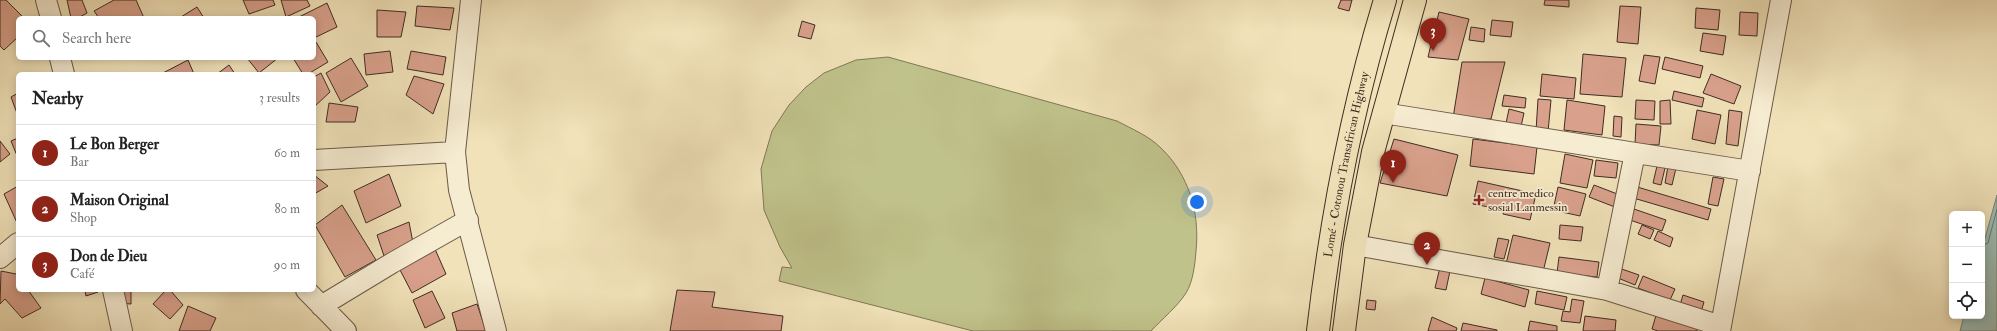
<!DOCTYPE html>
<meta charset="utf-8">
<style>
:root{--surface:#fff;--page:#f2f2f2;--text:#222;--muted:#767676;--line:#e0e0e0;--accent:#8f2418}
body{margin:0;font-family:"IM FELL Double Pica",serif;background:var(--page);color:var(--text)}
.controls{position:absolute;right:12px;bottom:12px;display:grid;overflow:hidden;border-radius:6px;box-shadow:0 2px 10px #0003}
.controls button{width:36px;height:36px;display:grid;place-items:center;padding:0;border:0;border-bottom:1px solid var(--line);background:var(--surface);color:var(--text);font:20px sans-serif}
.you{position:absolute;left:1197px;top:202px;width:14px;height:14px;margin:-10px;border:3px solid #fff;border-radius:50%;background:#1a73e8;box-shadow:0 0 0 6px #1a73e833}
.badge{display:grid;place-items:center;width:26px;height:26px;border-radius:50%;background:var(--accent);color:#fff;font-size:13px;font-weight:700}
.pin{position:absolute;translate:-50% -33px;filter:drop-shadow(0 1px 2px #0008)}
.pin::after{content:'';position:absolute;top:21px;width:14px;height:12px;background:inherit;clip-path:polygon(0 0,100% 0,50% 100%)}
.list{margin:0;padding:0;list-style:none}
h2{display:flex;justify-content:space-between;align-items:center;height:52px;margin:0;padding:0 16px;font-size:17px}
h2 small{font-size:13px;font-weight:400;color:var(--muted)}
.list li{display:grid;grid-template-columns:26px 1fr auto;gap:12px;align-items:center;box-sizing:border-box;height:56px;padding:0 16px;border-top:1px solid var(--line)}
.list b{display:block;font-size:15px;white-space:nowrap}
.list p{margin:0;font-size:13px;white-space:nowrap;color:var(--muted)}
.list em{font-size:13px;font-style:normal;color:var(--muted)}
.icon{flex:none;width:22px;height:22px;fill:none;stroke:currentColor;stroke-width:2;stroke-linecap:round;stroke-linejoin:round}
.map{position:relative;flex:none;width:1997px;height:331px;overflow:hidden}
.search{position:absolute;background:var(--surface);box-shadow:0 2px 10px #0003;left:16px;top:16px;width:300px;height:44px;display:flex;align-items:center;gap:10px;box-sizing:border-box;padding:0 14px;border-radius:6px;color:var(--muted);font-size:15px}
.panel{position:absolute;background:var(--surface);box-shadow:0 2px 10px #0003;left:16px;top:72px;width:300px;height:220px;border-radius:6px}
.map>svg:first-child{display:block}
.green{fill:#c0c28b;stroke:#807857}
.water{fill:#9bbdb5;stroke:#76837b}
.lines{fill:none;stroke-linecap:round;stroke-linejoin:round}
.shore{stroke:#6d756c;stroke-width:1}
.building{fill:#d9a18c;stroke:#3f2d23}
.minor-casing{stroke:#6c5a48;stroke-width:22}
.trunk-casing{stroke:#3f2d23;stroke-width:24}
.minor{stroke:#f6ecd2;stroke-width:20}
.trunk{stroke:#f1e2b9;stroke-width:22}
.poi-dot{fill:#8f2418;stroke:#f6ecd2;stroke-width:1.5}
.labels{text-anchor:middle;dominant-baseline:central;stroke-width:3.5;stroke-linejoin:round;paint-order:stroke}
.street-label{font-size:12px;fill:#3f2d23;stroke:#f6ecd2}
.poi-label{font-size:12px;fill:#3f2d23;stroke:#f6ecd2;text-anchor:start}
</style>
<div class="map">
<svg width="1997" height="331" viewBox="0 0 1997 331">
<rect width="100%" height="100%" fill="#f1e2b9"/>
<filter id="stains"><feTurbulence type="fractalNoise" baseFrequency=".005" numOctaves="4"/><feColorMatrix values="0 0 0 0 .2 0 0 0 0 .09 0 0 0 0 .02 0 0 0 .5 -.17"/></filter>
<radialGradient id="worn" r=".72"><stop offset=".6" stop-color="#630" stop-opacity="0"/><stop offset="1" stop-color="#630" stop-opacity=".3"/></radialGradient>
<path class="green" d="M888 57 1117 121C1132 129 1149 136 1161 148 1189 175 1200 213 1196 251 1195 264 1193 282 1186 293 1177 307 1162 319 1151 331H973L779 281 782 267 792 268 780 247 764 210 761 169 772 131 789 105 806 87 824 73 856 60Z"/>
<path class="water" d="M1997 195V331H1960L1964 316H1982V249Z"/>
<g class="lines">
<path class="shore" d="M1982 246 1988 243 1997 209"/>
</g>
<path class="building" d="M0 0H6L24 18H18V37L4 50 0 46Z
M67 0H82L87 13 78 18H71Z
M114 0H136L144 18H99L94 11Z
M243 0H273L275 5 249 14Z
M281 0H307L310 6 286 17Z
M1341 0H1352L1349 11 1338 8Z
M1545 0H1569V7L1544 5Z
M327 3 337 27 314 38V18H297Z
M417 6 454 8 450 30 415 26Z
M1620 6 1641 7 1638 44 1617 42Z
M197 7 204 18H181V17Z
M1696 8 1720 10 1718 30 1695 28Z
M377 10 406 12 401 37H377Z
M1439 12 1469 19 1458 60 1428 57Z
M1740 12 1758 13 1757 36 1739 35Z
M1492 20 1513 22 1511 37 1490 35Z
M802 21 815 25 811 39 798 36Z
M1471 27 1485 29 1484 42 1469 40Z
M1703 33 1726 36 1723 55 1700 51Z
M316 42 328 62 308 74H303L293 58H314V43Z
M390 51 393 72 366 75 364 54Z
M411 51 446 57 443 75 407 69Z
M1583 54 1626 58 1622 97 1580 94Z
M1644 55 1660 57 1655 84 1639 81Z
M1665 57 1703 66 1700 78 1662 69Z
M247 58H278L259 73Z
M351 58 368 86 341 102 326 73Z
M188 60 194 74H161Z
M1462 62H1505L1491 119 1453 118Z
M229 65 235 74H217Z
M321 73 330 92 314 107V77Z
M1542 74 1576 78 1574 99 1540 96Z
M1711 74 1741 86 1734 104 1703 93Z
M414 76 444 84 433 114 406 95Z
M1674 91 1704 98 1702 107 1672 100Z
M18 93V116L11 97Z
M1504 95 1526 98 1525 108 1502 106Z
M1538 99 1551 100 1548 132 1536 131Z
M1567 100 1605 106 1602 135 1564 130Z
M1636 100 1655 101 1654 120 1635 119Z
M1670 100 1671 124H1660V101Z
M329 103 358 107 355 122H326Z
M1509 109 1524 113 1520 131 1505 128Z
M1697 110 1721 115 1715 144 1692 139Z
M1729 110 1742 112 1738 146 1726 144Z
M1614 116 1622 117 1621 137 1613 136Z
M1636 124 1661 126 1659 145 1635 144Z
M18 138V158L11 141Z
M1394 139 1458 155 1447 196 1380 183Z
M1473 139 1537 147 1534 174 1470 166Z
M0 141 10 154 0 162Z
M1565 154 1593 160 1587 188 1560 183Z
M1596 160 1618 163 1616 178 1594 176Z
M1657 166 1665 168 1661 185 1653 183Z
M1668 166 1676 168 1672 185 1665 183Z
M389 174 401 206 366 223 354 191Z
M314 175 328 186 314 194Z
M1713 177 1724 179 1718 206 1708 204Z
M1478 181 1536 194 1530 220 1503 214 1504 210 1473 204Z
M1594 185 1625 197 1620 209 1589 197Z
M18 186V225L4 194Z
M1634 186 1711 209 1708 220 1630 197Z
M1558 187 1586 194 1580 216 1553 210Z
M342 205 376 260 345 277 315 225Z
M1631 208 1666 220 1662 231 1627 219Z
M409 222 413 243 385 259 377 235Z
M1560 225 1583 227 1581 241 1559 239Z
M1642 225 1654 230 1650 239 1638 234Z
M1658 231 1673 238 1670 247 1654 240Z
M1513 235 1550 243 1543 272 1506 264Z
M1498 238 1509 240 1504 259 1494 257Z
M435 249 446 274 412 293 399 268Z
M1559 257 1599 262 1597 277 1557 273Z
M1441 263 1451 266 1446 290 1435 288Z
M1616 267 1639 275 1635 285 1613 276Z
M1 271 16 274 18 277V290H28L41 308 22 318 5 299 0 304Z
M1643 276 1675 289 1670 300 1638 288Z
M1485 278 1529 290 1525 307 1481 294Z
M85 290H98V292L86 296Z
M115 290H131V304L117 303Z
M166 290H170L183 305 170 319 153 304Z
M677 290 715 292 712 307 783 316 781 331H670Z
M432 291 445 318 425 328 413 300Z
M1537 291 1567 297 1564 310 1535 304Z
M1683 295 1704 302 1701 312 1680 305Z
M1572 299 1584 301 1580 323 1561 321 1563 311 1570 312Z
M1367 300 1376 301 1375 310 1366 309Z
M477 304 486 331H457L452 313Z
M188 306 216 318 210 331H179Z
M1657 312 1699 325 1697 331H1658L1652 329Z
M1585 316 1616 320 1615 331H1583Z
M1432 317 1457 328 1456 331H1428Z
M1530 321 1557 326V331H1528Z
M1463 323 1497 330V331H1461Z"/>
<g class="lines">
<defs>
<path id="minor" d="M46 0 51 18
M471 0 455 152 459 190 496 331
M60 58 64 74
M1383 113 1750 171
M314 160 455 152
M1355 245 1607 290 1721 326
M0 258 18 243
M113 290 122 331
M306 290 346 331
M1607 290 1635 153
M321 306 392 263 468 220
M1720 331 1781 0"/>
<g id="trunk">
<path id="s1" d="M1318 331C1331 219 1352 108 1385 0"/>
<path d="M1344 331 1355 245 1373 152 1415 0"/>
</g>
</defs>
<use href="#minor" class="minor-casing"/>
<use href="#trunk" class="trunk-casing"/>
<use href="#minor" class="minor"/>
<use href="#trunk" class="trunk"/>
</g>
<path class="poi-dot" d="M1477 194h4v4h4v4h-4v4h-4v-4h-4v-4h4z"/>
<g class="labels">
<g class="street-label">
<text stroke="none"><textPath href="#s1" startOffset="169">Lomé - Cotonou Transafrican Highway</textPath></text>
</g>
<g class="poi-label">
<text x="1488" y="193">centre medico<tspan x="1488" dy="14">sosial Lanmessin</tspan></text>
</g>
</g>
<rect width="100%" height="100%" filter="url(#stains)"/>
<rect width="100%" height="100%" fill="url(#worn)"/>
</svg>
<div class="controls">
<button>+</button>
<button>−</button>
<button><svg class="icon" aria-label="locate" viewBox="0 0 24 24"><circle cx="12" cy="12" r="6"/><path d="M12 2v4M12 18v4M2 12h4M18 12h4"/></svg></button>
</div>
<div class="you"></div>
<div class="pin badge" style="left:1393px;top:183px">1</div>
<div class="pin badge" style="left:1427px;top:265px">2</div>
<div class="pin badge" style="left:1433px;top:51px">3</div>
<div class="search"><svg class="icon" aria-label="search" viewBox="0 0 24 24"><circle cx="10" cy="10" r="6"/><path d="M15 15l6 6"/></svg>Search here</div>
<section class="panel">
<h2>Nearby<small>3 results</small></h2>
<ul class="list">
<li><span class="badge">1</span><div><b>Le Bon Berger</b><p>Bar</p></div><em>60 m</em></li>
<li><span class="badge">2</span><div><b>Maison Original</b><p>Shop</p></div><em>80 m</em></li>
<li><span class="badge">3</span><div><b>Don de Dieu</b><p>Café</p></div><em>90 m</em></li>
</ul>
</section>
</div>
